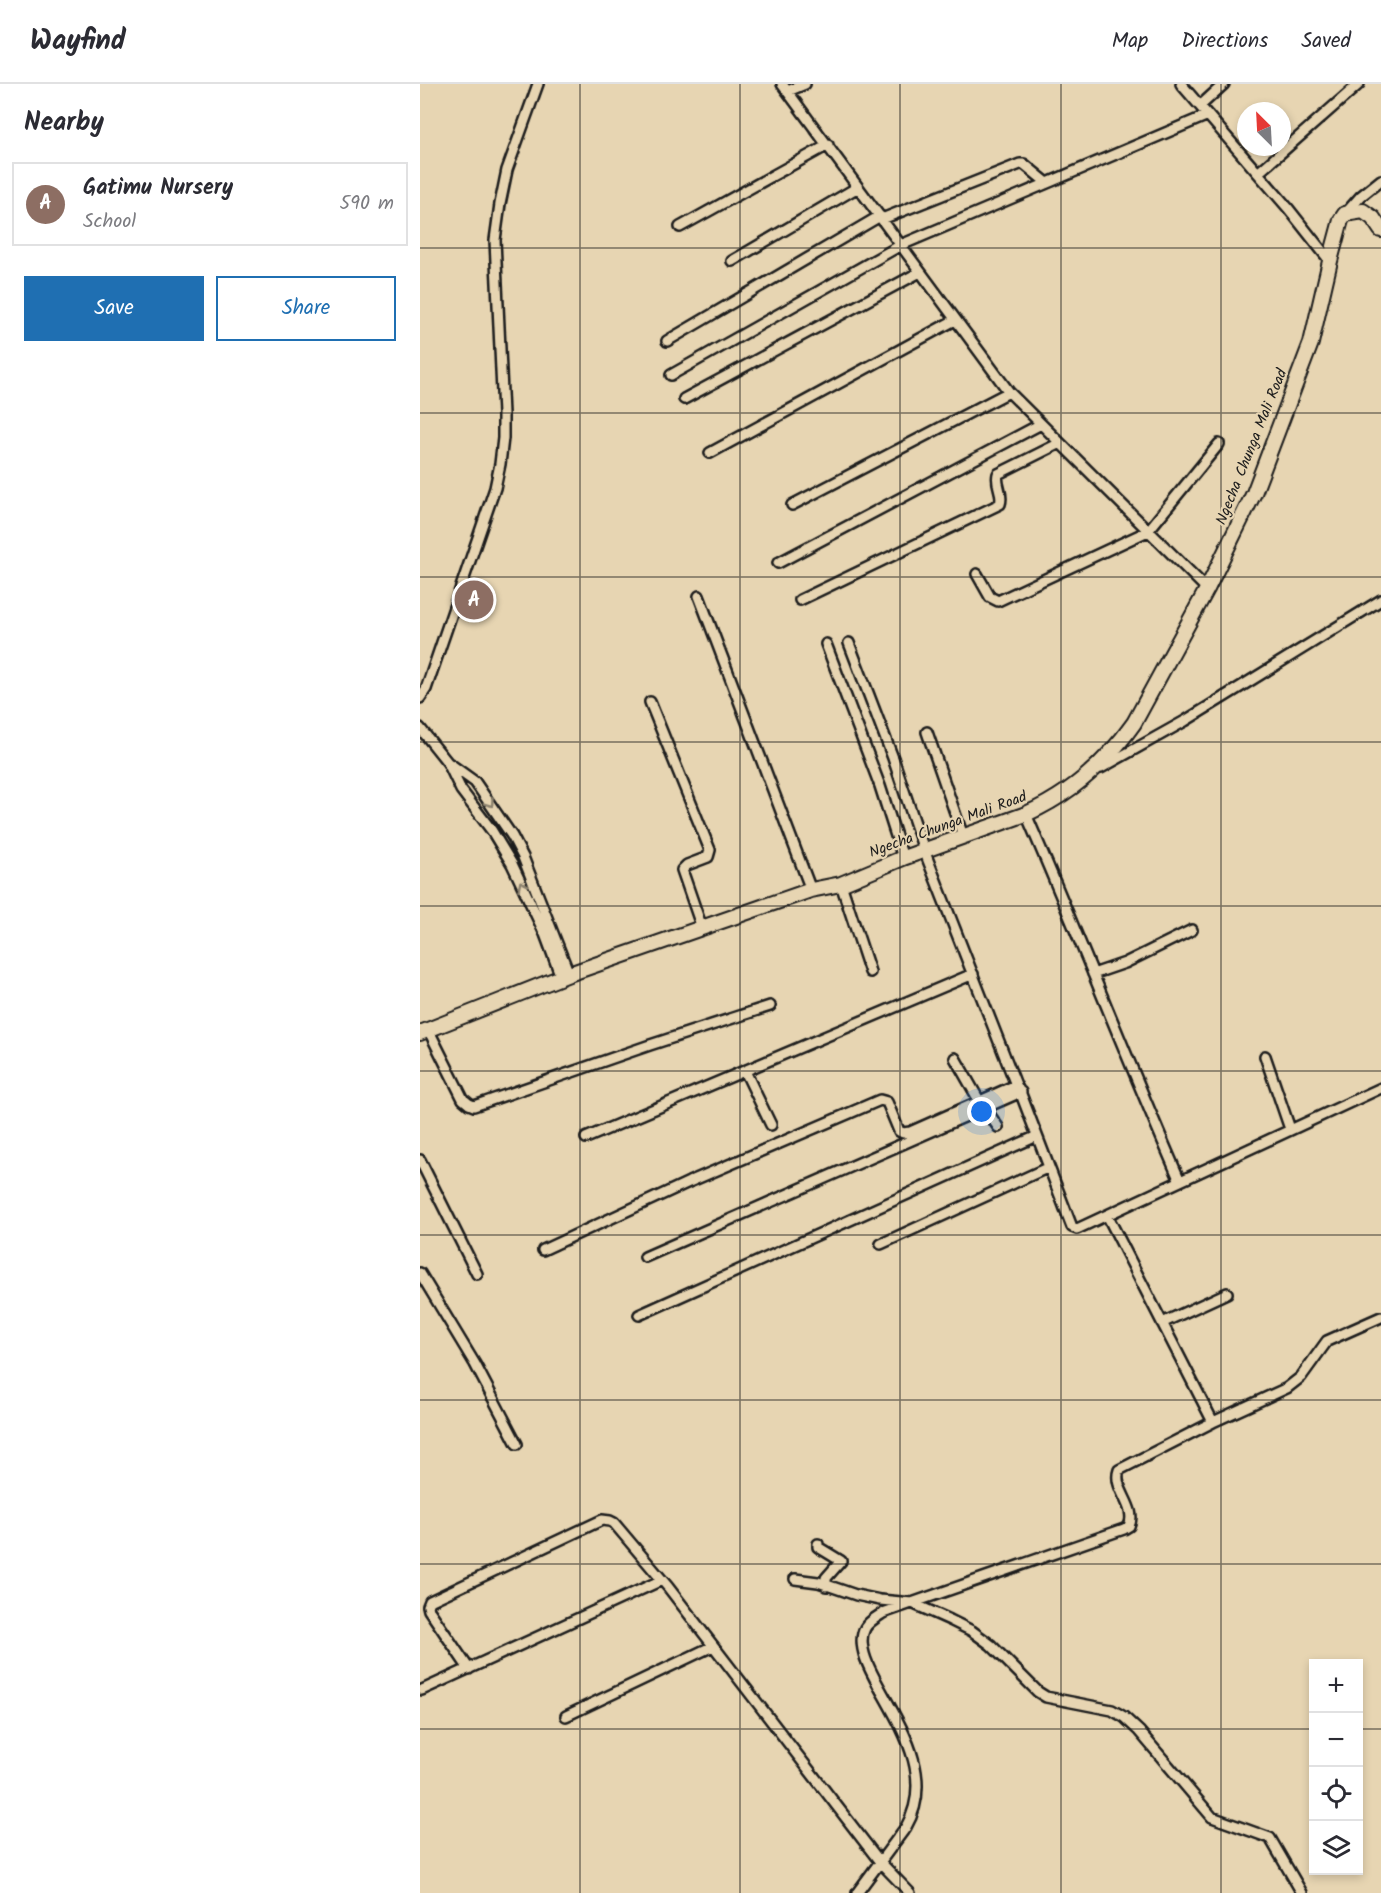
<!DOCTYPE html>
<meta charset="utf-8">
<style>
:root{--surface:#fff;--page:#f2f2f3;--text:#2b2b33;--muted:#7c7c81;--line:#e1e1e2;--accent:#1f6fb2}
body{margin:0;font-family:Kalam,sans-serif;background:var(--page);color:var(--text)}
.controls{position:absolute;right:18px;bottom:18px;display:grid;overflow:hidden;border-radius:0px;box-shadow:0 3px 9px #0003}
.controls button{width:54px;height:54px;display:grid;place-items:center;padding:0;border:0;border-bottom:2px solid var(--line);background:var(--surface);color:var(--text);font:30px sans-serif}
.compass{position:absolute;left:817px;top:18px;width:54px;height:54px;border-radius:50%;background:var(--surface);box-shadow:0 3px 9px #0003;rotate:336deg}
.you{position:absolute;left:562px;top:1028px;width:21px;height:21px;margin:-15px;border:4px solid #fff;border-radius:50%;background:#1a73e8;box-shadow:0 0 0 9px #1a73e833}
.badge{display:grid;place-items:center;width:39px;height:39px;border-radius:50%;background:var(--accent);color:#fff;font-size:20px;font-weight:700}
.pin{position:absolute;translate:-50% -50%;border:3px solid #fff;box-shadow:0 2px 6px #0006}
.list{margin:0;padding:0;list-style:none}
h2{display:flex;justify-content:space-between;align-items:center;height:78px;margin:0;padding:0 24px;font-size:26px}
h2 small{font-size:20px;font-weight:400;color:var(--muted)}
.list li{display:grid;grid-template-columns:39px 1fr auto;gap:18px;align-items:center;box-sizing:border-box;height:84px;margin:0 12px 12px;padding:0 12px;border:2px solid var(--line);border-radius:0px}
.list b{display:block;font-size:22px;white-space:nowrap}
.list p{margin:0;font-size:20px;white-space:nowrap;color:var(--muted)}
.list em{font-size:20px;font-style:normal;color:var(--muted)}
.actions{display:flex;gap:12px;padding:18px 24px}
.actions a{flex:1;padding:14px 0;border:2px solid var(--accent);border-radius:0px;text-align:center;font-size:21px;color:var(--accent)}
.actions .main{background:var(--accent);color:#fff}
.icon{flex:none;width:33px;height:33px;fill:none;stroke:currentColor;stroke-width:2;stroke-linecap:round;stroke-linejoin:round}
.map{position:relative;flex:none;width:961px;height:1809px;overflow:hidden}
header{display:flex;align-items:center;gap:36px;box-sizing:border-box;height:84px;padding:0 30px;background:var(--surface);border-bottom:2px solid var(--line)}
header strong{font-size:28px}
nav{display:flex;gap:33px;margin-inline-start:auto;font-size:21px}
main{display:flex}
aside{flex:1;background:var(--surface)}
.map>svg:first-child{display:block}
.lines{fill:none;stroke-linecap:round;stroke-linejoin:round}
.minor-casing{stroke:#1c1c1c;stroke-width:14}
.primary-casing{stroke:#1c1c1c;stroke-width:18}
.minor{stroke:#e7d5b2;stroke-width:9}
.primary{stroke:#e7d5b2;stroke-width:14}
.oneway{stroke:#8c826e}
.grid{fill:none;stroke:#1c1c1c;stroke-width:1.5;stroke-opacity:0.55}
.labels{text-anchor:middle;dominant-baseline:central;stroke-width:4.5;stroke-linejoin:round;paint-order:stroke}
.street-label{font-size:15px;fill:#1c1c1c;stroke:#e7d5b2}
</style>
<header>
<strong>Wayfind</strong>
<nav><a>Map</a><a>Directions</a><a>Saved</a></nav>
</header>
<main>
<aside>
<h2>Nearby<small></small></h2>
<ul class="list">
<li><span class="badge" style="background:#8d6e63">A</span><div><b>Gatimu Nursery</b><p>School</p></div><em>590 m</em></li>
</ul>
<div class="actions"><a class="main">Save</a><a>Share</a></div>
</aside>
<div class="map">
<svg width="961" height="1809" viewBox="0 0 961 1809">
<rect width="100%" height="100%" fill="#e7d5b2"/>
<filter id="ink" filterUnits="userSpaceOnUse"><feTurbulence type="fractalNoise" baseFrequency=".0167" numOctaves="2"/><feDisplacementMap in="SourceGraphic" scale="12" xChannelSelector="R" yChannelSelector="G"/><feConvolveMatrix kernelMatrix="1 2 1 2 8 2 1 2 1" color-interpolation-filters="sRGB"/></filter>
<g filter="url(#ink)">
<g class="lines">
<defs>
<path id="minor" d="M362 0 589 308 787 505
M761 0 868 124 910 177
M368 7 385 0
M780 22 804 0
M838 89 939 0
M925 130 941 112 961 96
M462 135 600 80H604L626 98
M260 143 408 61
M312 177 438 103
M247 257 460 132
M251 291 481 161 788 31
M264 315 500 188
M290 369 535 236
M372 421 589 308
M358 479 621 340
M557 490 570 513 578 517 728 447 799 360
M279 512 391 806
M380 516 580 420C584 409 575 401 578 390L640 359
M429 559 473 674 504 766 596 1001 601 1010 652 1143 657 1145 687 1131 961 1004
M406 560 460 702 483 774
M0 614 6 605 75 404 80 380 83 354V330L75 156 80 120 87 86 118 0
M230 618 290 766 288 773 267 781 262 786 282 844
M0 644 28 679 41 706 72 747 92 780 125 850 141 893
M507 648 543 752
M30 680 55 698 92 752 103 773 149 890
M681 684 765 637 961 516
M606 730C659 852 707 976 760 1097
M421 800 450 888
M673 890 705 879 772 846
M8 945 43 1015 49 1020 54 1022 230 961 350 922
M845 972 870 1045
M535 974 560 1018
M325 987 351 1041
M565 1024 578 1043
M166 1054 553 890
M0 1076 57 1190
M461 1160 629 1083
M123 1166 269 1098 460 1016 467 1018 479 1047 483 1049 490 1048 596 1001
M225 1173 601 1008
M0 1189 55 1280 97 1360
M219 1231 617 1052
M742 1239 807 1209
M793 1338 867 1304 881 1293 907 1257 961 1233
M398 1460V1463L421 1477 406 1494V1502
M375 1495 398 1498 436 1511 460 1516 492 1519 530 1536 552 1547 571 1561 618 1608 626 1613 692 1626 704 1633 719 1647 792 1733 850 1754 882 1809
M49 1585 9 1526 8 1522 10 1517 182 1436 190 1437 194 1439 248 1503 460 1778 490 1809
M2 1606 242 1496
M146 1632 293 1562
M437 1809 486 1743C531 1665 423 1586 445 1544 449 1537 457 1533 463 1529L704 1445 709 1442C718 1423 692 1405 699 1386L793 1338 687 1131"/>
<path id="primary" d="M0 949 149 890 391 806 421 800 483 774 606 730C651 710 686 679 714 639L787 505 834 409 891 259 910 177 921 136 925 130 943 127 953 134 961 146"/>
</defs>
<use href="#minor" class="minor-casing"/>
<use href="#primary" class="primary-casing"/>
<use href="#minor" class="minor"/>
<use href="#primary" class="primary"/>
</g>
<defs><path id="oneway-chevron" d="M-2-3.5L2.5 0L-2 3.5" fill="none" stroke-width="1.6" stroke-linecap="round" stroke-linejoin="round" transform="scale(1.5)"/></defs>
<g class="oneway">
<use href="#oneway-chevron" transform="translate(70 719) rotate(54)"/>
<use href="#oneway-chevron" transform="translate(102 801) rotate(-116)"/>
</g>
</g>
<path class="grid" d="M160 0V1809M320 0V1809M480 0V1809M641 0V1809M801 0V1809M0 164H961M0 329H961M0 493H961M0 658H961M0 822H961M0 987H961M0 1151H961M0 1316H961M0 1480H961M0 1645H894M938 1645H961"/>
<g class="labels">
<g class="street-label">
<text transform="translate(832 363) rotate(-68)">Ngecha Chunga Mali Road</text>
<text transform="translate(528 741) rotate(-20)">Ngecha Chunga Mali Road</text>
</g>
</g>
</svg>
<div class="controls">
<button>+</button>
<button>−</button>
<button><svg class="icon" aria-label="locate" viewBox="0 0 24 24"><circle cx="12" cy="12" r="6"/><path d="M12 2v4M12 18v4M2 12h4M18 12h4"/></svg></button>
<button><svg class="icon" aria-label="layers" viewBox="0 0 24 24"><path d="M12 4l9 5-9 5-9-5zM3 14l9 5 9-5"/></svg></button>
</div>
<svg class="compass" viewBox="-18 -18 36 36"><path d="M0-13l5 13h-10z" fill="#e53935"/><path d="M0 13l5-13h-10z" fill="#7c7c81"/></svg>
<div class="you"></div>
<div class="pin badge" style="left:54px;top:516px;background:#8d6e63">A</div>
</div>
</main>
